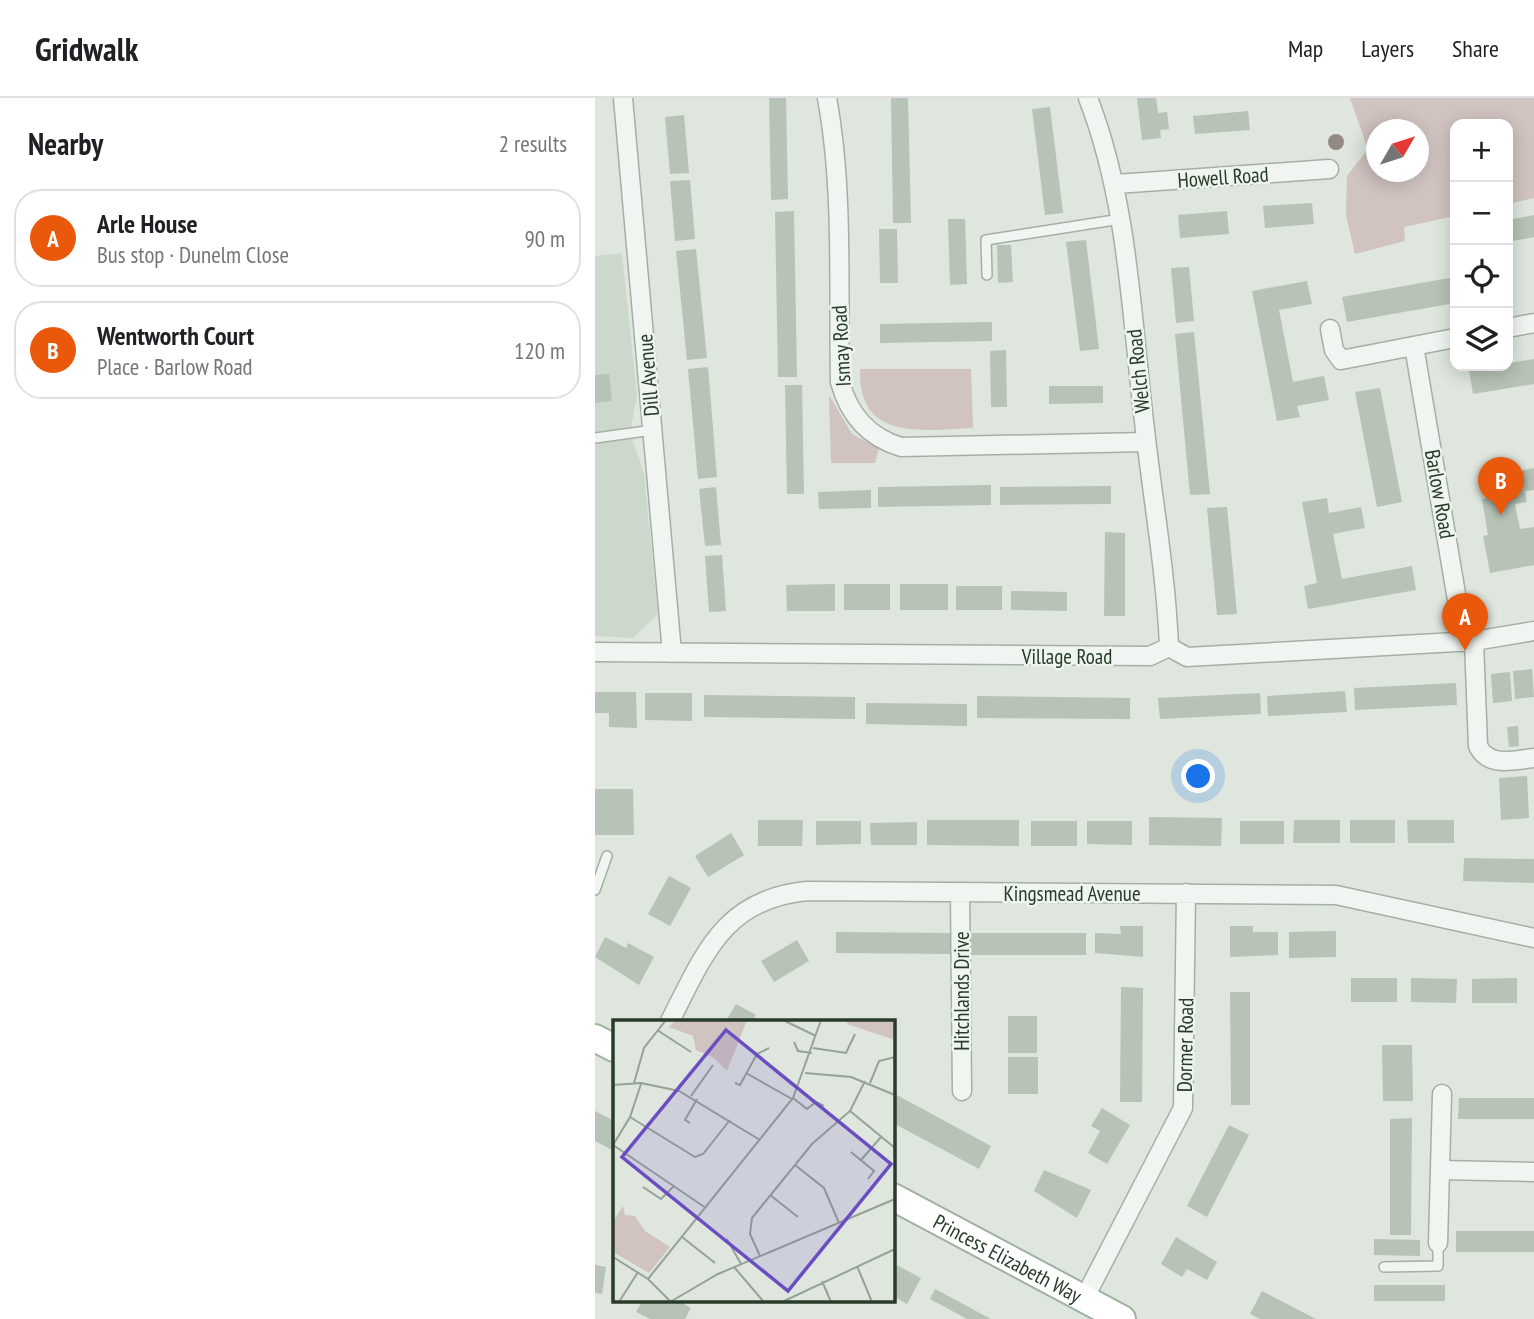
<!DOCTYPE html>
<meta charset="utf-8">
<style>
:root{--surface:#fff;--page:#f6f6f6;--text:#202124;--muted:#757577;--line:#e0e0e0;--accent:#ea580c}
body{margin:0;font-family:"PT Sans Narrow",sans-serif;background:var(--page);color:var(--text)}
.controls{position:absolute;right:21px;top:21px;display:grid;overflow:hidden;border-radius:14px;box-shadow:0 4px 18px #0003}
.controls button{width:63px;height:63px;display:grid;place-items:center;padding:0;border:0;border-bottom:2px solid var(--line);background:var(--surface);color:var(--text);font:35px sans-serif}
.compass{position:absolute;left:771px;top:21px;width:63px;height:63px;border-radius:50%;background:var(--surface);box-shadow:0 4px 18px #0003;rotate:51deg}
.you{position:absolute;left:604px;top:679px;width:24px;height:24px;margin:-18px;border:5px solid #fff;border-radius:50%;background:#1a73e8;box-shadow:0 0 0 10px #1a73e833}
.badge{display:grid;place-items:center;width:46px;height:46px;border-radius:50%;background:var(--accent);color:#fff;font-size:23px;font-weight:700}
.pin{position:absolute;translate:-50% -58px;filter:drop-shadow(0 2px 4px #0008)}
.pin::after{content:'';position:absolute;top:37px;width:24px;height:21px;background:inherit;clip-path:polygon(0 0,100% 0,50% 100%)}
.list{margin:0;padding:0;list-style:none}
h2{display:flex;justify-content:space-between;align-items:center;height:91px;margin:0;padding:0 28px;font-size:30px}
h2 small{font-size:23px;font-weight:400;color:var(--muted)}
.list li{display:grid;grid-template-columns:46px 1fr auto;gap:21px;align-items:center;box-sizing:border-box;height:98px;margin:0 14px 14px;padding:0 14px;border:2px solid var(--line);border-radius:28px}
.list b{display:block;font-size:26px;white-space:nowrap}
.list p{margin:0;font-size:23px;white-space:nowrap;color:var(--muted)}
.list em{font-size:23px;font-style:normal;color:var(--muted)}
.icon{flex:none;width:38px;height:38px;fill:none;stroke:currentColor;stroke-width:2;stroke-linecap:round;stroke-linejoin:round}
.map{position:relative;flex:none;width:939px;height:1221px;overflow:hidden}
header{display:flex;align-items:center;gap:42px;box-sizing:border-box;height:98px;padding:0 35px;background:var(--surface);border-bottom:2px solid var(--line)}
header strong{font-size:33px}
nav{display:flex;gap:38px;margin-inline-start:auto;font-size:24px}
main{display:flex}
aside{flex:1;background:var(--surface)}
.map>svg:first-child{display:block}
.built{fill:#cdd8cd}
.green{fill:#d0c3c0;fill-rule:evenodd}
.building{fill:#b6c3b6}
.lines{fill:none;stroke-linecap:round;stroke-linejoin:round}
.lane-casing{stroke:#a4b0a4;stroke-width:12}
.street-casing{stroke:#a4b0a4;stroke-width:21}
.primary-casing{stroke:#9fb19f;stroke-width:30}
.lane{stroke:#f1f5f1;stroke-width:9}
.street{stroke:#f1f5f1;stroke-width:18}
.primary{stroke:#fff;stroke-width:26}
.tree{fill:#938a83}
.labels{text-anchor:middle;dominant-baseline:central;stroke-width:5;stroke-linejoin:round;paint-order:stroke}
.street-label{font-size:21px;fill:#293c2a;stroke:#eef4ee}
.inset-road{fill:none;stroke:#96a296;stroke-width:2}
.view{fill:#6a4ec1;fill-opacity:0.15;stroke:#6a4ec1;stroke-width:3.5}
.inset-edge{fill:none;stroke:#293c2a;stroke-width:3.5}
</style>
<header>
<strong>Gridwalk</strong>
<nav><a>Map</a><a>Layers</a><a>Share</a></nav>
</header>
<main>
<aside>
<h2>Nearby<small>2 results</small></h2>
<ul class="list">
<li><span class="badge">A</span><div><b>Arle House</b><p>Bus stop · Dunelm Close</p></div><em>90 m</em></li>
<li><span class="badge">B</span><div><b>Wentworth Court</b><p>Place · Barlow Road</p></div><em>120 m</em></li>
</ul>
</aside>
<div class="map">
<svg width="939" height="1221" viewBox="0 0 939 1221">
<rect width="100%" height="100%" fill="#dee6de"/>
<path class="built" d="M27 155 42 297 35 335 49 375 63 516 38 540 0 538V158Z"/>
<path class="green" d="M755 0H939V100L913 106V26H860V118L809 129 810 143 760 156 751 117 752 78 773 51ZM782 32H824V74H782Z
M265 271H376L378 330C327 332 263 344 265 271Z
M234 297 257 336 284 350 280 365H236Z"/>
<path class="building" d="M174 0H191L193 101 176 102Z
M296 0H313L316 125H298Z
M542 0H561L563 15 572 14 574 31 565 32 566 40 547 42Z
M455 9 468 115 450 117 437 11Z
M653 13 655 32 600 36 598 18Z
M89 17 94 75 75 76 70 19Z
M95 82 100 141 80 143 75 83Z
M717 105 719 126 670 130 668 108Z
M199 113 202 279H183L180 114Z
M632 113 634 136 585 140 583 117Z
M939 117V139L913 144V122Z
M353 121H370L372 186 355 187Z
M284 131H302L303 185H285Z
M491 142 504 251 485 253 471 144Z
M402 147H416L418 184 403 185Z
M101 151 112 260 92 262 81 153Z
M594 169 599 223 581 225 576 170Z
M860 179V205L752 224 747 199Z
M712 183 717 206 684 212 698 284 729 278 734 302 702 308 705 319 682 323 657 193Z
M397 224V243L285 245V226Z
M599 234 615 396 595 397 580 236Z
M411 252 412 309H396L395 253Z
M939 261V286L878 296 874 272Z
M113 269 122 379 103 381 93 271Z
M14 276 17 303 0 305V277Z
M190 287H207L209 396H192Z
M454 288H508V305L454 306Z
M785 290 807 404 782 409 760 294Z
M939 370V392L930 393 932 404 920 406 925 431 939 429V467L895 475 888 438 893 437 887 401 901 398 897 378Z
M396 387V407L283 409V389Z
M516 388V406L405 407V389Z
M121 389 126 447 110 448 104 391Z
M276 392V410L224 411 223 394Z
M732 400 734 415 766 409 770 430 738 436 747 481 817 468 821 492 713 511 709 488 722 485 707 404Z
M632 409 642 516 622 517 612 410Z
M510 434 530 435V518H509Z
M127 457 131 513 114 514 110 458Z
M240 486V513H192L191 487Z
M249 486H295V512H249Z
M305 486H353V512H305Z
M361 488H407V512H361Z
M416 493 472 494V513L416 512Z
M937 571 939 599 920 601 918 573Z
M915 574 917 603 898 605 896 576Z
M861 585 862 607 760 612 759 590Z
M750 593 752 614 673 618 672 598Z
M0 594H41L42 630 14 629V615H0Z
M50 595H97V623L50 622Z
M665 595 666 616 565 621 563 600Z
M109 597 260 599V621L109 619Z
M382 598 535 600V621L382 620Z
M271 605 372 606V628L271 626Z
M923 628 924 648 914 649 912 629Z
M932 678 934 720 906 722 904 680Z
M0 691H38L39 737H0Z
M554 719 627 720 626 748 554 747Z
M163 722H208L207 748H163Z
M332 722H424V748L332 747Z
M699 722H745V745H698Z
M755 722H800V745H755Z
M812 722H859V745H813Z
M221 723H266V746L221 747Z
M436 723H482V748H436Z
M492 723H537V747L492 746Z
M645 723H689V746H645Z
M322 724V747H276L275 725Z
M136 735 149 757 113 779 100 758Z
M869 760 939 761V785L868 783Z
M74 778 96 790 75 828 53 816Z
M525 828H548V859L500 855V835L526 836Z
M635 828H658V834H683V857L635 859Z
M741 833V859L694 860V834Z
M241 834 358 835V856L241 855Z
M374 835H491V857H375Z
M10 839 31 850 33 845 59 859 44 887 0 859Z
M202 842 214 863 179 884 166 863Z
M756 880H802V904H756Z
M816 880 862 881 861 905 816 904Z
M922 880V905H877V881Z
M526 889 548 890 547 1004H525Z
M635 894H655V1007H636Z
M141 906 161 917 159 919 167 923H131Z
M413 918H442V955H413Z
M787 947H817L818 1003H788Z
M413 959H443V996H413Z
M298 995 396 1048 384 1071 298 1025Z
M864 1000H939V1021H863Z
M507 1010 535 1027 512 1066 493 1055 505 1033 496 1028Z
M0 1013 19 1023V1053L0 1043Z
M817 1020 816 1137H795V1021Z
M634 1027 654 1037 612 1119 592 1108Z
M449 1072 496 1092 482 1120 439 1093Z
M861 1133H939V1154H861Z
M581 1139 622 1164 612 1182 592 1171 587 1179 566 1166Z
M779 1141 825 1142V1158L779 1157Z
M298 1165 326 1180 312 1206 298 1198Z
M0 1167 11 1169 7 1196 0 1195Z
M779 1187H850V1203H779Z
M340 1191 396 1221H372L335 1201Z
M667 1193 721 1221H665L655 1216Z
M48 1202H82L96 1210 90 1221H55L41 1214Z"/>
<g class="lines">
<defs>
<path id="lane" d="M392 177 391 142 526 121
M0 340 58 332
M0 792 12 758
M789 1169 843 1168V1145"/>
<path id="street" d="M28 0 77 555
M232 0C249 92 243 191 245 284 254 317 273 339 306 349L551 344
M493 0C533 103 536 214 549 323 557 398 571 473 574 549
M521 86 734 71
M913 230 939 225
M735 231 739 252 746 262 860 240
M819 248 869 543
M879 543 883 648C894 670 918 662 939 660
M574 549 592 559 879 543 939 533
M0 554 555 558 574 549
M365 794 367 993
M75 923C109 857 128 801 212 793L741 797 939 840
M845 1072 939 1074
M843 1145 847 996
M489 1201 588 1010 591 795"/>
<g id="primary">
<path d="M0 940 19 950"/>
<path id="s1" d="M298 1099 527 1221"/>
</g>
</defs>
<use href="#lane" class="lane-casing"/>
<use href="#street" class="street-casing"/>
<use href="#primary" class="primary-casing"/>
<use href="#lane" class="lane"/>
<use href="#street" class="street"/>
<use href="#primary" class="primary"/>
</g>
<circle class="tree" cx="741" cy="44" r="8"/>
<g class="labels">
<g class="street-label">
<text transform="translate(628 79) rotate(-4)">Howell Road</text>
<text transform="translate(246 248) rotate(-93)">Ismay Road</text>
<text transform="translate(543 273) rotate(-96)">Welch Road</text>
<text transform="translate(53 277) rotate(-95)">Dill Avenue</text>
<text transform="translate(845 396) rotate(80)">Barlow Road</text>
<text x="472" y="558">Village Road</text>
<text x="477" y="795">Kingsmead Avenue</text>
<text transform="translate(366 893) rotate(-90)">Hitchlands Drive</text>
<text transform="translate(590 947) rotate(-89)">Dormer Road</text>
<text stroke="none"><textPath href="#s1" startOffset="130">Princess Elizabeth Way</textPath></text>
</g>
</g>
<g transform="translate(18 922)">
<rect width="282" height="282" fill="#dee6de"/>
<path d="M63 0H134L114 51 101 38 83 30 80 16 56 7ZM235 0H282V20L234 4ZM10 186 12 195 22 196 32 211 57 227 36 253 0 232V201Z" fill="#d0c3c0"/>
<path class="inset-road" d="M170 0 203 16M44 10 78 32M181 22 185 31 199 33M200 28 233 33 242 14M133 53 179 79M192 53 238 57 282 75M21 63 31 28 53 0M122 63 127 65 144 34 156 28M257 63 266 41 282 37M0 65 28 63 66 71 147 120M78 76 100 45M180 78 194 89 203 82 211 86M237 91 282 128M17 97 82 137 90 134 117 100M77 103 72 100 84 79M0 125 93 188M0 125 17 97 28 64M238 132 261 151 255 159M248 140 268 117M182 145 211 168 226 203M30 167 48 179 61 166M157 175 185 197M69 217 102 243M114 219 128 244M147 236 137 214 139 198 199 124 237 91 252 61M0 237 35 259 57 281M244 246 259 282M121 247 151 282M35 259 180 78 208 0M209 261 218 282M6 282 25 252M57 282 105 254 282 179M169 282 282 229"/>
<path class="view" d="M113 10 278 144 175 271 9 137Z"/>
<rect width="282" height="282" class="inset-edge"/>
</g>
</svg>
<div class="controls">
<button>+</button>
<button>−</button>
<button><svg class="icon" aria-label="locate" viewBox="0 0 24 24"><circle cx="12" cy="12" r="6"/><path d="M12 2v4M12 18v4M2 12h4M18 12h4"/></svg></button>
<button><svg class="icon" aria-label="layers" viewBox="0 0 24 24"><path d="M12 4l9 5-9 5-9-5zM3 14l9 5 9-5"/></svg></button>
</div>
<svg class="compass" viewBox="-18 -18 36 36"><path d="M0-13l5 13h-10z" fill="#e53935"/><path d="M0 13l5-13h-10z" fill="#757577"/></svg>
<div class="you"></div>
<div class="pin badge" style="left:870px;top:553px">A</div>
<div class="pin badge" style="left:906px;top:417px">B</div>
</div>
</main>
